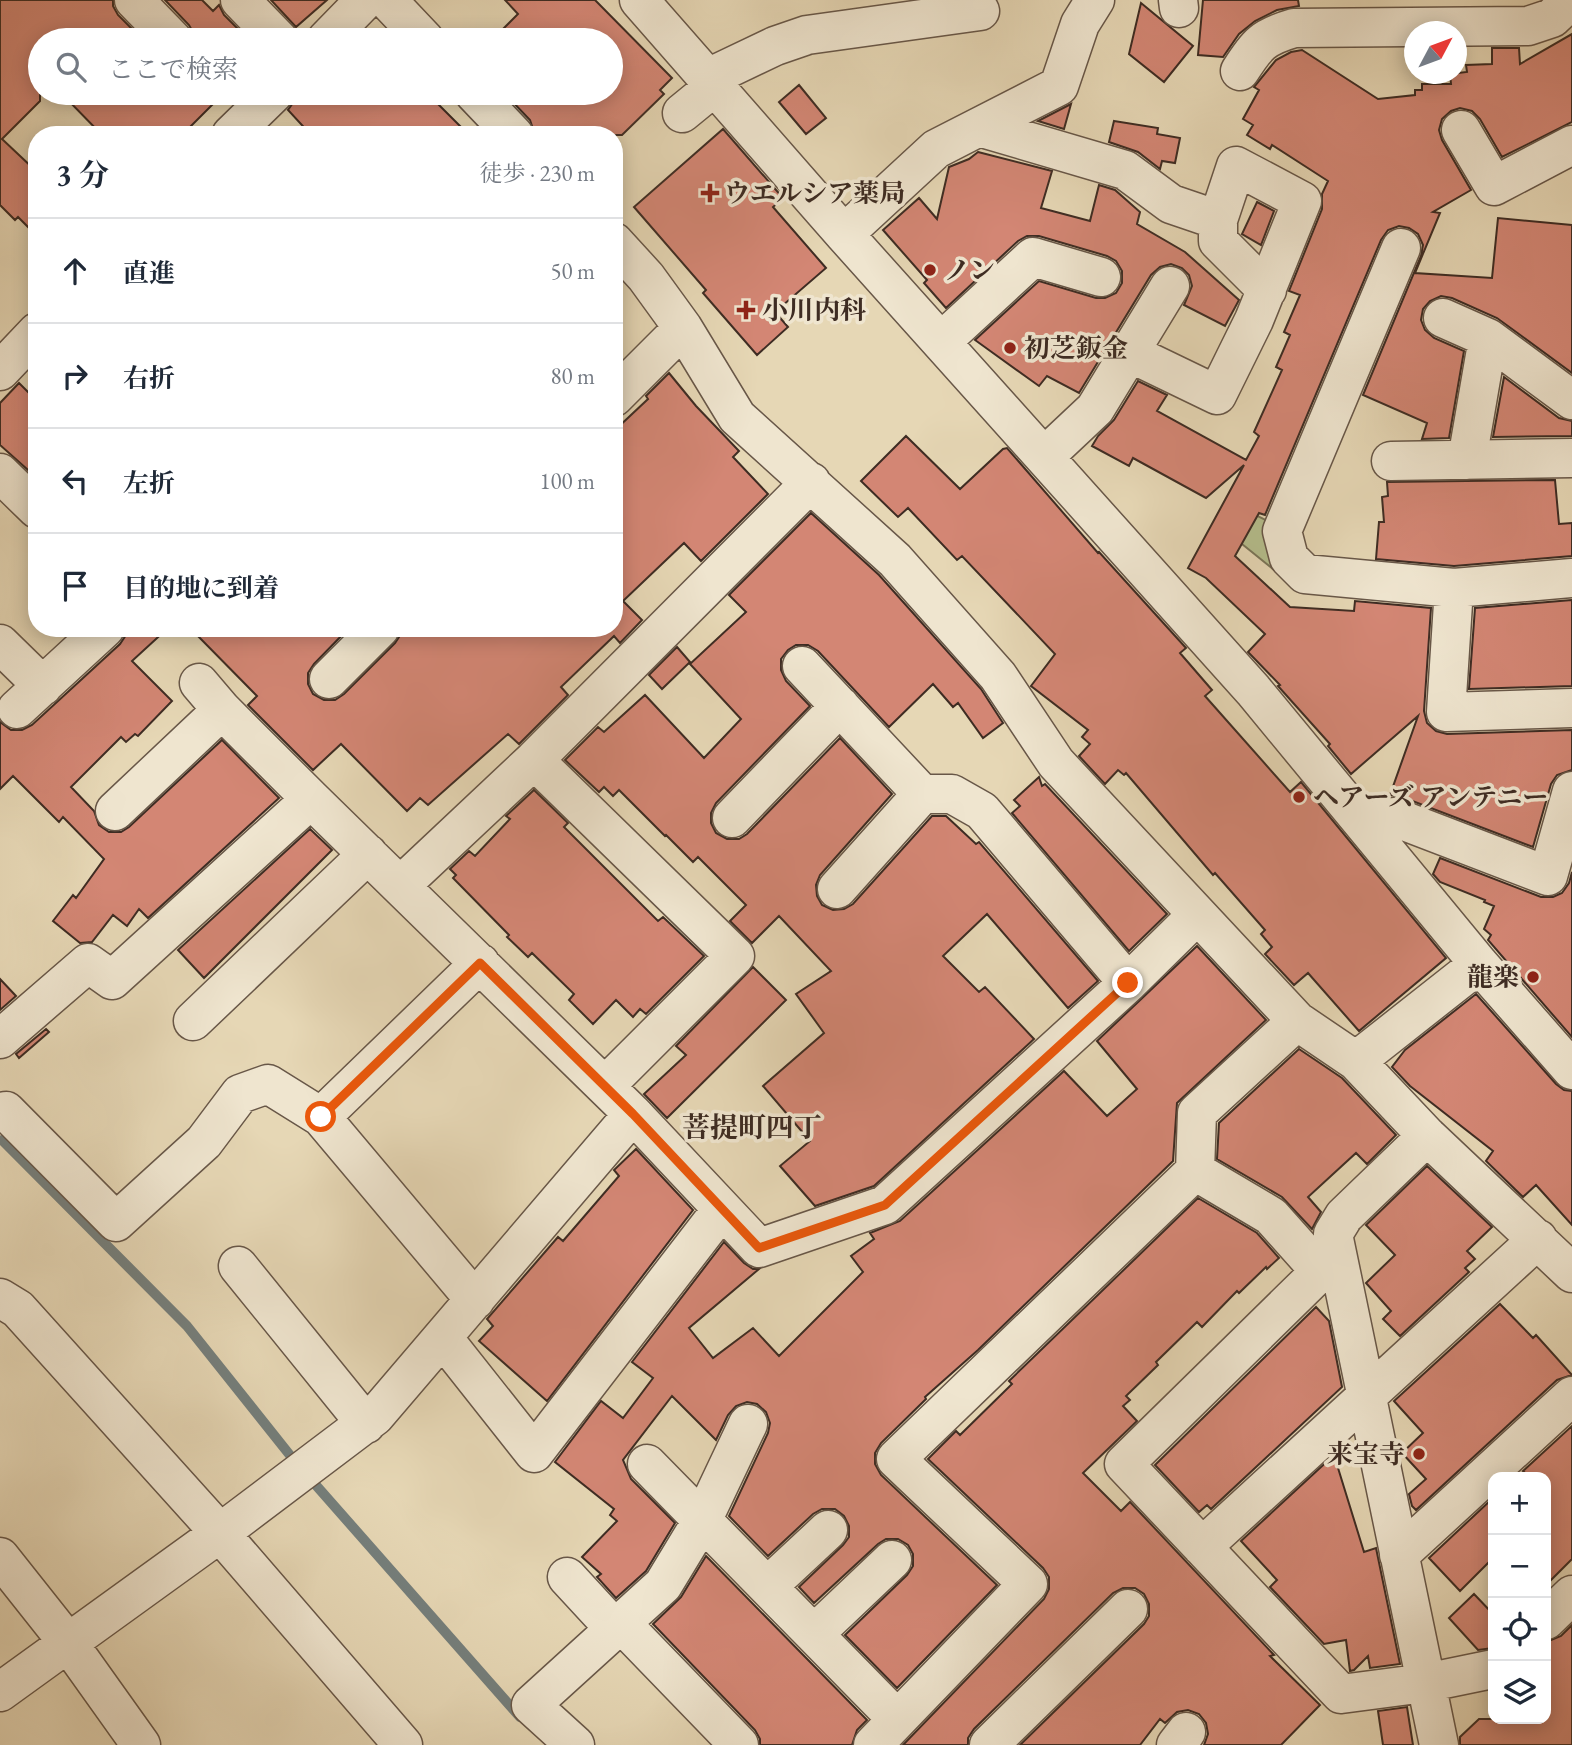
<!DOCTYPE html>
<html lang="ja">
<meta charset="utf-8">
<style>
:root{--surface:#fff;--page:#f2f2f3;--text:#1f2937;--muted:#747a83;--line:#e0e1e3}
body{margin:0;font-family:"EB Garamond","Noto Serif JP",serif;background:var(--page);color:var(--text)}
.controls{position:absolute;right:21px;bottom:21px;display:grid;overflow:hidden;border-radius:14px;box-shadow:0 4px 18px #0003}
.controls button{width:63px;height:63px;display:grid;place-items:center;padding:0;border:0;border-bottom:2px solid var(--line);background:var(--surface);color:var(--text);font:35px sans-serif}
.compass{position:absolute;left:1404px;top:21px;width:63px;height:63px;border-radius:50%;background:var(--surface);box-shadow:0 4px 18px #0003;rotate:49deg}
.stop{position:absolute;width:21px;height:21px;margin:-16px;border:5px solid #ea580c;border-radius:50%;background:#fff}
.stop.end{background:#ea580c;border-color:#fff;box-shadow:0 2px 7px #0008}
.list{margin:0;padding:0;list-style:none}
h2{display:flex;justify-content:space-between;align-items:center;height:91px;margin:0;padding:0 28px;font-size:30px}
h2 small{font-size:23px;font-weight:400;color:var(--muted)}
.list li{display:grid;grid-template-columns:46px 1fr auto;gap:21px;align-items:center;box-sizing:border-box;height:105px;padding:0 28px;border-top:2px solid var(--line)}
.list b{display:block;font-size:26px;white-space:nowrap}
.list em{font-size:23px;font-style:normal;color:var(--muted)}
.icon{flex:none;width:38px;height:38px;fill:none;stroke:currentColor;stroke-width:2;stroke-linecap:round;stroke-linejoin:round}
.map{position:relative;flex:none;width:1572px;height:1745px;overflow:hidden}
.search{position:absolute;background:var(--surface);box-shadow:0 4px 18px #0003;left:28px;top:28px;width:595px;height:77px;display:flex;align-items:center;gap:18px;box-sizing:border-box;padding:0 24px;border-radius:38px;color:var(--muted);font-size:26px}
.panel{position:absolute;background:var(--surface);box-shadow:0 4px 18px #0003;left:28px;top:126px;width:595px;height:511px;border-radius:28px}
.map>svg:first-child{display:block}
.green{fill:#b5be8d;stroke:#7a7558;stroke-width:2}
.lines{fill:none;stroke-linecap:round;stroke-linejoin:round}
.stream{stroke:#757f7c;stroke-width:10}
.building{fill:#d38674;stroke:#3e2c23;stroke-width:2}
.minor-casing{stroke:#685748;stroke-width:41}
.minor{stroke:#efe5cf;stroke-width:38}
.route{stroke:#ea580c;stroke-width:9}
.poi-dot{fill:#8f2418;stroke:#efe5cf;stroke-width:2.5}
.labels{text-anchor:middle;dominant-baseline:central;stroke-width:7;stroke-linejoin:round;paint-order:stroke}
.poi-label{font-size:26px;font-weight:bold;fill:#3e2c23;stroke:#efe5cf;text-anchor:start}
.neighbourhood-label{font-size:28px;font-weight:bold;fill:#3e2c23;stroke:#efe5cf}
</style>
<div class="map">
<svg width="1572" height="1745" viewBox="0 0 1572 1745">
<rect width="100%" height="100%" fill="#e6d7b5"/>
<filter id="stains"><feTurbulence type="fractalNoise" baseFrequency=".00286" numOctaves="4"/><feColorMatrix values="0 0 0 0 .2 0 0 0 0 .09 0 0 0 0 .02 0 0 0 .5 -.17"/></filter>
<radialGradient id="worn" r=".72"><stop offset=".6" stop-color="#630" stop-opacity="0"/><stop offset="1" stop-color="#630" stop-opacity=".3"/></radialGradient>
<path class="green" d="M1227 501 1274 524 1294 586 1216 523Z"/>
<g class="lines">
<path class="stream" d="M2 1140 187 1326 293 1459
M314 1483 520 1717"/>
</g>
<path class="building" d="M0 0H113V6L118 15 143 40H40V101L2 139 37 172V236L18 217 15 220 0 205Z
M165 0H202L213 11 219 5 224 15 249 40H194V34L189 25Z
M271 0H327L296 27Z
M505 0H595L672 78 660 90 664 94 622 135H535L530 120 508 97 512 93H611V40H492L518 14Z
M1203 0H1298L1299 6 1277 10 1255 21 1239 34 1223 57 1198 55Z
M1141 3 1193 46 1164 82 1129 54Z
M1572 34V122L1502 157 1480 119 1472 111 1460 108 1451 111 1442 119 1439 130 1442 140 1471 190 1433 212 1440 213 1415 273 1492 278 1498 218 1572 225V373L1497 318 1452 298 1441 296 1430 301 1423 309 1421 320 1425 330 1434 338 1464 351 1449 438 1422 439 1427 423 1363 395 1421 256 1423 245 1418 234 1409 228 1399 226 1388 230 1381 240 1265 515 1259 513 1235 556 1290 607 1354 611 1355 601 1431 608 1424 711 1427 723 1436 731 1447 734 1572 730V770L1557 775 1551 784 1533 847 1402 797 1390 795 1418 716 1351 774 1328 746 1330 744 1278 686 1280 685 1248 652 1265 634 1206 578 1188 568 1244 465 1206 498 1133 458 1129 466 1092 446 1098 436 1114 420 1138 381 1167 395 1157 411 1246 460 1259 436 1254 432 1282 370 1276 367 1290 335 1284 332 1300 295 1289 291 1322 209V194L1328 181 1272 145 1270 149 1247 135 1253 125 1243 119 1259 90 1254 87 1276 60 1291 52 1302 50 1378 99 1415 95V90H1422V84H1451L1450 74 1467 72 1466 65 1492 64V48H1519L1520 64Z
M799 85 826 118 806 134 779 102Z
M61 93H224L182 135H102Z
M295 93H307L309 95 312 93H427L469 135 477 127 484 135H311L288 110 295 100Z
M1071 104 1064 129 1038 121 1069 105Z
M1114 121 1158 128 1157 134 1180 138 1175 163 1162 161 1160 169 1138 152 1109 142Z
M723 129 783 198 773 207 826 268 775 312 788 327 757 355 703 293 706 290 634 207Z
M978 152 1052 171 1041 208 1090 221 1099 185 1115 190 1140 212 1137 224 1185 252 1239 300 1225 326 1184 305 1192 286 1189 275 1182 268 1171 264 1160 267 1151 275 1079 393 1047 376 1039 386 975 340 1039 281 1096 298H1105L1116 293 1122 283V271L1116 261 1107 256 1039 236H1027L1018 241 946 308 924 283 927 280 883 230 919 198 937 219 949 167 969 159Z
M1257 202 1274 211 1261 245 1242 234Z
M669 373 696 406 739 451 733 457 768 494 701 561 684 543 623 601 642 620 620 643 614 636 561 687 568 695 519 744 508 734 428 805 420 798 407 811 341 744 313 770 248 705 257 696 190 628H349L314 664 308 673V684L313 694 324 700H335L344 694 395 643 401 634V628H614V431L648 399 646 396Z
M1504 377 1559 418 1572 421V436L1493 437Z
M19 383 37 401V478L0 445V403Z
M906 436 960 489 1003 449 1007 448 1098 553 1099 552 1186 648 1180 653 1212 690 1205 696 1290 792 1301 782 1446 958 1359 1031 1308 973 1294 985 1265 954 1272 947 1261 934 1265 930 1215 873 1213 875 1126 773 1124 775 1118 770 1105 784 1079 756 1090 744 1082 737 1088 730 1031 686 1055 654 962 556 957 560 908 508 898 517 861 481Z
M1555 480 1559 524 1572 523V556L1454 566 1376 559 1379 522H1384L1382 497 1388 496 1387 482Z
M811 513 879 575 981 689 1003 723 983 738 958 703 953 707 933 684 889 727 818 651 808 645H796L788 650 781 659V670L786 681 810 706 716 803 711 813V823L716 833 727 839H739L747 834 840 738 892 794 820 875 816 885 817 896 822 905 833 910 844 909 853 904 932 816H946L976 844 979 842 1098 981 1068 1008 987 914 943 956 979 992 985 987 1034 1039 874 1186 815 1206 780 1166 810 1141 763 1086 824 1033 796 994 831 971 779 916 752 943 730 921 746 905 698 857 693 862 666 835 665 836 619 790 613 796 604 787 599 792 565 760 598 727 604 732 645 695 704 758 741 719 690 664 746 612 729 595Z
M1572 600V686L1469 689 1475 608Z
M126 628H168L132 661 172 701 138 736 135 734 126 742 121 737 71 787 94 811 99 825 109 832H121L129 827 222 740 279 798 148 918 139 909 127 926 113 915 92 942 80 943 53 921 73 895 76 898 104 859 63 817 59 822 13 776 0 789V722L11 730H22L32 725 120 644 126 635Z
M677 647 690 662 662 689 649 675Z
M1039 777 1042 786 1045 784 1167 914 1129 951 1012 813 1020 806 1014 800Z
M534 790 568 823 564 827 658 921 663 917 704 956 646 1014 640 1009 633 1017 616 1000 593 1024 569 1000 574 994 532 953 528 957 507 937 509 935 453 878 456 875 450 869 469 851 475 856 510 819 506 816Z
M310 829 332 850 204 978 178 950Z
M1440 858 1541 897H1553L1562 893 1569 883 1572 872V1037L1488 940 1491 935 1484 929 1494 906 1484 902 1485 900 1440 882 1433 874Z
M1197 946 1266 1020 1177 1103 1173 1161 978 1350 925 1397 926 1399 881 1443 875 1453V1464L881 1475 997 1585 897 1688 845 1635 907 1575 913 1566V1554L908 1545 898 1539H886L878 1544 814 1603 799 1587 843 1545 849 1537V1526L844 1516 835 1509H822L813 1514 768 1556 729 1516 768 1433 770 1423 766 1412 757 1404 747 1402 736 1406 728 1415 716 1440 672 1396 623 1460 631 1479 675 1523 646 1571 616 1598 597 1577 601 1574 582 1557 617 1521 610 1515 614 1509 555 1462 601 1401 623 1418 653 1378 632 1362 724 1242 744 1263 753 1269H759L689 1328 713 1358 753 1328 779 1356 863 1272 851 1256 874 1239 870 1233 900 1221 1064 1071 1107 1116 1137 1089 1097 1041Z
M753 967 786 1000 667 1118 644 1094 686 1055 676 1046Z
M0 979 16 996 0 1010Z
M1476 994 1556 1084 1564 1090 1572 1091V1225L1536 1185 1523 1197 1486 1161 1493 1151 1410 1086 1392 1067 1405 1050Z
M46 1029 49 1032 19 1058 16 1054Z
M1299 1049 1342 1078 1396 1135 1367 1164 1356 1153 1308 1197 1321 1212 1312 1229 1282 1197 1217 1159 1219 1123Z
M636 1149 693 1210 547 1401 479 1341 493 1326 487 1319 558 1237 563 1241 619 1176 614 1170Z
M1427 1166 1492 1227 1467 1251 1475 1259 1465 1268 1469 1272 1400 1336 1383 1319 1391 1311 1366 1283 1395 1255 1366 1225Z
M1198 1198 1257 1233 1279 1258 1267 1269 1266 1267 1239 1293 1237 1291 1202 1327 1197 1322 1156 1362 1158 1365 1126 1396 1130 1400 1123 1406 1137 1421 1083 1473 1121 1511 1130 1502 1274 1655 1270 1656 1320 1705 1281 1745H1204L1208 1734 1206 1723 1199 1714 1188 1710 1177 1712 1165 1723 1160 1719 1140 1745H1020L1144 1624 1149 1616V1604L1144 1594 1135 1588H1123L1113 1593 974 1729 968 1738V1745H903L1044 1599 1049 1589V1577L1043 1568 928 1459 956 1431 960 1435 1012 1384 1009 1381Z
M1500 1304 1533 1338 1536 1335 1572 1375 1557 1380 1416 1510 1412 1506 1409 1494 1426 1479 1402 1453 1423 1433 1394 1401Z
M1316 1307 1329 1321 1342 1387 1211 1509 1207 1505 1199 1512 1155 1465Z
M1572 1426V1559L1546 1585V1477H1529L1523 1471Z
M1334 1455 1364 1552 1376 1548 1400 1664 1370 1668 1368 1656 1354 1670 1350 1671 1346 1640 1324 1644 1270 1587 1277 1580 1241 1541Z
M1493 1498V1558L1460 1591 1429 1558Z
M706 1556 867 1720 857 1730 852 1745H760V1739L755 1730 653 1624 681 1597Z
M1474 1594 1493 1614V1648L1478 1650 1449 1618Z
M1572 1625V1745H1460V1737L1479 1719H1546V1642L1561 1636Z
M1407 1707 1413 1745H1383L1378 1711Z"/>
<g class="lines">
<defs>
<path id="minor" d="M134 0 173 40
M240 0 279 40
M387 0 425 40
M639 0 844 234 1253 690 1479 964 1572 1070
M1178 0 1179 8
M326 40 365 0
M1240 71C1257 44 1263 37 1294 28L1528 26 1552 18 1571 0
M708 78 775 46 807 35 980 11
M474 93 514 135
M682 113 715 86
M979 127 1125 170 1171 204 1218 220
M1461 130 1494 186 1572 145
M231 135 274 93
M844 234 936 149 1059 86 1080 24 1095 0
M614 242 646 277 683 328 737 417 895 560 998 676 1056 763 1297 1021 1356 1061 1427 1136 1572 1273
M1401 248 1282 531 1289 558 1305 574 1454 588 1572 578
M1443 318 1488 338 1572 400
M942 341 1033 257 1101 277
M1130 353 1217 395 1254 320 1302 201 1236 166 1218 220V241L1267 290
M0 371 37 332
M614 397 683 328
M1045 456 1095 409 1170 286
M1467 460 1488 338
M1391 461 1572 458
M0 473 37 509
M1454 588 1446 712 1572 708
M0 644 43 686
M802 666 922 794H952L982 811 1128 983
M329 679 380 628
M199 683 222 710 311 799 633 1114 759 1248 885 1205 1128 983 1197 915
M17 709 105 628
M534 760 735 956 605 1086
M115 811 222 710
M732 818 840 706
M1362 822 1394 817 1548 876 1572 791
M400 886 534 760 811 482
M837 889 922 794
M193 1021 368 854
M0 1039 88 963 112 980 311 799
M1356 1061 1479 964
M0 1112 6 1111 116 1222 204 1142 240 1094 268 1084 321 1117 480 963
M321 1117 475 1300
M1427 1136 1344 1216 1333 1234 1439 1745
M1195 1171 1271 1216 1320 1271
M1337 1255 1124 1464 1341 1694 1425 1683 1493 1669
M238 1266 366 1424
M0 1298 18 1309 220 1533 403 1745
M443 1338 534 1453 722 1209
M647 1464 897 1719
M1202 1547 1538 1239
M1399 1555 1572 1396
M0 1557 69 1644 141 1745
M567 1577 615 1629
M768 1586 828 1530
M1546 1620 1572 1595
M621 1623 739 1745
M814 1634 892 1560
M0 1692 220 1533 375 1416 633 1114
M575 1745 531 1705 663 1585 703 1519 748 1424
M873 1745 1028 1584 896 1459 1195 1171 1197 1113 1297 1021
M989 1745 1128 1609
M1176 1745 1186 1732"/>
</defs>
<use href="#minor" class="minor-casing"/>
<use href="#minor" class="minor"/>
</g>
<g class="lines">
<path class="route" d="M321 1117 480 963 633 1114 759 1248 885 1205 1128 983"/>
</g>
<g class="poi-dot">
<path d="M706.5 182.5h7v7h7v7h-7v7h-7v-7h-7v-7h7z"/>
<circle cx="930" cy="270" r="7"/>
<path d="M742.5 299.5h7v7h7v7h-7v7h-7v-7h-7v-7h7z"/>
<circle cx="1010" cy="348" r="7"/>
<circle cx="1299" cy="797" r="7"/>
<circle cx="1533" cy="977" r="7"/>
<circle cx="1419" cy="1454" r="7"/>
</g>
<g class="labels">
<g class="poi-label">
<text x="724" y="193">ウエルシア薬局</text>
<text x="944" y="270">ノン</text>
<text x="762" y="310">小川内科</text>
<text x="1024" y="348">初芝鈑金</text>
<text x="1313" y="797">ヘアーズ アンテニー</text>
<text x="1519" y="977" text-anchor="end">龍楽</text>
<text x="1405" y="1454" text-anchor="end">来宝寺</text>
</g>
<g class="neighbourhood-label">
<text x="752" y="1127">菩提町四丁</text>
</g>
</g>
<rect width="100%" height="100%" filter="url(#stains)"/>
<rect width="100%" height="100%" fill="url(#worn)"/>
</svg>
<div class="controls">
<button>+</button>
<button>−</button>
<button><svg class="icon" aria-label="locate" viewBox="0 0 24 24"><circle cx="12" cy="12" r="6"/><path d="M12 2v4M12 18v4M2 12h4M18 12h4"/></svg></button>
<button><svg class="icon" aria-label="layers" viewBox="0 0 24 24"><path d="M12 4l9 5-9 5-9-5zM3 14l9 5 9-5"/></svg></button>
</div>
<svg class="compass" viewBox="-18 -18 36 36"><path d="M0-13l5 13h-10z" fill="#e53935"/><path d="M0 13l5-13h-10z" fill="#747a83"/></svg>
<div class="stop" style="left:321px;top:1117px"></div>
<div class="stop end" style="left:1128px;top:983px"></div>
<div class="search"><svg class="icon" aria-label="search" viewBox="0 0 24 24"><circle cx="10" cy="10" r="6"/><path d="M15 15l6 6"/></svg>ここで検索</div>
<section class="panel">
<h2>3 分<small>徒歩 · 230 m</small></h2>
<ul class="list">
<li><svg class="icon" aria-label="ahead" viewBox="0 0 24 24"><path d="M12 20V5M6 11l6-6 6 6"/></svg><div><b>直進</b></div><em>50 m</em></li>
<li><svg class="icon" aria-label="right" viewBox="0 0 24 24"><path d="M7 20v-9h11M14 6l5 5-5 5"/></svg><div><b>右折</b></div><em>80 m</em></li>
<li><svg class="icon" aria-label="left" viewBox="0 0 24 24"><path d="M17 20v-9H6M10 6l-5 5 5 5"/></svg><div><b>左折</b></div><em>100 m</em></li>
<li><svg class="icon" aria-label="arrive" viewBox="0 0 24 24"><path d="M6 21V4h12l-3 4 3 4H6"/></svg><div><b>目的地に到着</b></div></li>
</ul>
</section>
</div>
